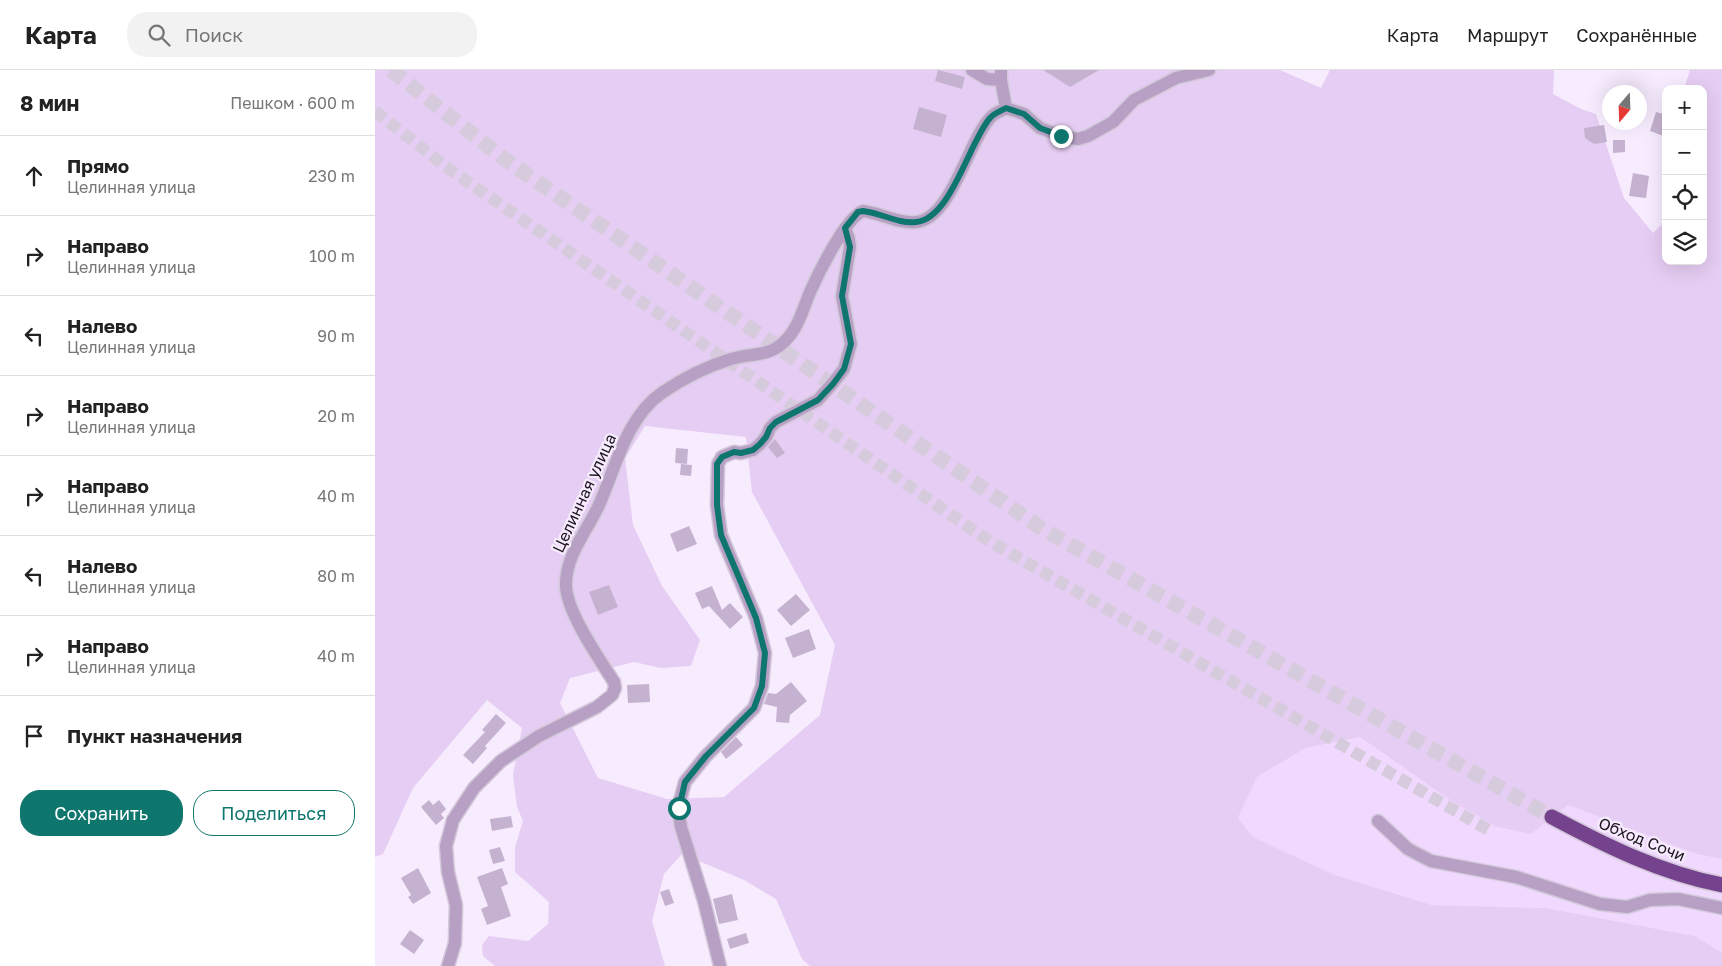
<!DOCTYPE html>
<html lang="ru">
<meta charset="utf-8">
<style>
:root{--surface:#fff;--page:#f2f2f2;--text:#222;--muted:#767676;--line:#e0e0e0;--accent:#0f766e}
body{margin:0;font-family:"Golos Text",sans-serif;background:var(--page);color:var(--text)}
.controls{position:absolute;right:15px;top:15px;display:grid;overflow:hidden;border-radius:10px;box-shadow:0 5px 20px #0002}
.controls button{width:45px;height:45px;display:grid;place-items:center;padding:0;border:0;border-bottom:1px solid var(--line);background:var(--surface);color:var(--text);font:25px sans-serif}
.compass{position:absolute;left:1227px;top:15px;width:45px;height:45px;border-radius:50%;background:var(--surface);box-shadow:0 5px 20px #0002;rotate:199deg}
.stop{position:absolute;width:15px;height:15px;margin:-11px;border:4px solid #0f766e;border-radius:50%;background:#fff}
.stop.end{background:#0f766e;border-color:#fff;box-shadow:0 1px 5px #0008}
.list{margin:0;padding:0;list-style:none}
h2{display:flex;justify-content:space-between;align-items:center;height:65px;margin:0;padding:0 20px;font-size:21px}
h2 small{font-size:16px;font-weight:400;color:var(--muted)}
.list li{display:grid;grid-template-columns:32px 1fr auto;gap:15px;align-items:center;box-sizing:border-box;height:80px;padding:0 20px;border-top:1px solid var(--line)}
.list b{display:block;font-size:19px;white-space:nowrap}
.list p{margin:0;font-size:16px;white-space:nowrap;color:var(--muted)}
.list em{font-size:16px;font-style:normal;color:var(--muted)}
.actions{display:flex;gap:10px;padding:15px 20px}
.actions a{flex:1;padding:11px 0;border:1px solid var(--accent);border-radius:20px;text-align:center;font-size:18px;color:var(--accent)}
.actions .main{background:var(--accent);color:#fff}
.icon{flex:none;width:28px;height:28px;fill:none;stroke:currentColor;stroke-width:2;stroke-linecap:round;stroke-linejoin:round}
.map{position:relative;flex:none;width:1347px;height:896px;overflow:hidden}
header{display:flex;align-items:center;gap:30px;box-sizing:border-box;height:70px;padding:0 25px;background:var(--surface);border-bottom:1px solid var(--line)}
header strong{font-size:24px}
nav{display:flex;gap:28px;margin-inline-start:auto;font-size:18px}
.search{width:350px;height:45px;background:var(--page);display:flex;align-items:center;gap:12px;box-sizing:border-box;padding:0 18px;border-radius:20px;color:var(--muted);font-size:19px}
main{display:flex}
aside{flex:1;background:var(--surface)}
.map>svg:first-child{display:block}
.built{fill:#f1d8fe}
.green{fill:#e6cdf3;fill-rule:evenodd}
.building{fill:#c5b2d0}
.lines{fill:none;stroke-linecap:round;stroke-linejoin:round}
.minor-tunnel{stroke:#d6cbdd;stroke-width:12;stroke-dasharray:12 6;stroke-linecap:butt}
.highway-tunnel{stroke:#d6cbdd;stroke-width:15;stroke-dasharray:15 8;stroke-linecap:butt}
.minor-casing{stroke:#d4c9db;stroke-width:15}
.highway-casing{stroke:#d4c9db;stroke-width:18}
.minor{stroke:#b7a0c4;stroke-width:12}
.highway{stroke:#75438d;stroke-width:15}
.route{stroke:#0f766e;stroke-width:6}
.labels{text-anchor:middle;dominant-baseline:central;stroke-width:4.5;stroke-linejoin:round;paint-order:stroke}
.street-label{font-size:16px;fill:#1d1621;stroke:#f7ebfe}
</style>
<header>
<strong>Карта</strong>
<div class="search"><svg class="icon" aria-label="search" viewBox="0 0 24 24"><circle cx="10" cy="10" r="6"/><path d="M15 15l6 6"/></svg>Поиск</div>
<nav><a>Карта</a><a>Маршрут</a><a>Сохранённые</a></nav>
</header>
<main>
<aside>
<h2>8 мин<small>Пешком · 600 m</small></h2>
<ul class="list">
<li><svg class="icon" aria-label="ahead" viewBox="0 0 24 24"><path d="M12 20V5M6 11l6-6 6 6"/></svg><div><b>Прямо</b><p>Целинная улица</p></div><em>230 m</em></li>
<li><svg class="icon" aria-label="right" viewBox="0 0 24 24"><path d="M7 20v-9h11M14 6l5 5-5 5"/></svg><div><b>Направо</b><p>Целинная улица</p></div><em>100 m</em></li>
<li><svg class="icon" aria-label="left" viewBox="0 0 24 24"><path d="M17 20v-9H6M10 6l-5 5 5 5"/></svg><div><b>Налево</b><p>Целинная улица</p></div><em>90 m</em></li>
<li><svg class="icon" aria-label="right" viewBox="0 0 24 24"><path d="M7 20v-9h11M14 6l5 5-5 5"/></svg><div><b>Направо</b><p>Целинная улица</p></div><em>20 m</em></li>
<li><svg class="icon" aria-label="right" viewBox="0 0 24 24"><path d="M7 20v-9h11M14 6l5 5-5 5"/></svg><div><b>Направо</b><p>Целинная улица</p></div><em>40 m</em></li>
<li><svg class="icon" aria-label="left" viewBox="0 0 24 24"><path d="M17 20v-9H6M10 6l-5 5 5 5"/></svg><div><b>Налево</b><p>Целинная улица</p></div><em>80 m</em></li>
<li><svg class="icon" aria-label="right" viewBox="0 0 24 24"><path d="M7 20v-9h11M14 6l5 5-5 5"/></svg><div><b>Направо</b><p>Целинная улица</p></div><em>40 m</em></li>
<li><svg class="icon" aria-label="arrive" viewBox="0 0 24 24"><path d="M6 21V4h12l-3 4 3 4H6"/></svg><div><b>Пункт назначения</b></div></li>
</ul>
<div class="actions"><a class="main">Сохранить</a><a>Поделиться</a></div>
</aside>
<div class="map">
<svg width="1347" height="896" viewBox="0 0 1347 896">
<rect width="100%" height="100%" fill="#f7ebfe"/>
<path class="built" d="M985 667 1072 728 1156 764 1193 735 1321 784 1347 789V883L1320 866 1171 838 1057 835 960 805 878 767 863 748 882 707 931 678Z"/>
<path class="green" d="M0 0H905L946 18 955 0H1179L1178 24 1206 39 1221 44 1249 128 1278 163 1291 150V191H1328V19H1309L1315 0H1347V789L1321 784 1193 735 1156 764 1120 756 1072 728 985 667 931 678 882 707 863 748 878 767 960 805 1057 835 1171 838 1320 866 1347 883V896H435L427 889 401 829 369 810 307 784 289 804 277 851 290 896H120L108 886 107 875 114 866 153 871 173 854 174 832 140 802V777L148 751 142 737 138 705 147 658 112 630 38 718 8 784 0 787ZM270 356 371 367 377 422 460 575 445 645 349 727 292 729 223 708 185 633 195 608 259 592 286 598 316 596 325 570 287 516 258 455 250 388Z"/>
<path class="building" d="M563 0 590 7 587 19 560 11Z
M668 0H724L695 17Z
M544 37 572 45 566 67 538 59Z
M1281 42 1291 45V67L1275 61Z
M1229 55 1232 72 1219 74 1210 68 1209 58Z
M1238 70H1250V82L1238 83Z
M1258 103 1274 106 1271 128 1254 126Z
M400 369 410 383 402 388 393 377Z
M301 378 313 379 312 394 300 393Z
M306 394 317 395 316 406 305 405Z
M314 456 322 474 302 482 295 464Z
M234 515 243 537 223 545 214 522Z
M337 516 347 540 355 533 368 547 355 559 334 536 327 539 320 523Z
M421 524 435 540 416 556 402 540Z
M434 559 441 579 418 588 410 568Z
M416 612 432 631 415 645 414 653 401 652 402 637 389 634 393 623 401 624Z
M274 614 275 632 253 633 252 615Z
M121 644 131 653 110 676 112 678 98 694 88 685 110 662 107 660Z
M361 667 368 675 351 689 346 682Z
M54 730 58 735 64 730 71 739 66 744 69 748 61 755 46 737Z
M136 746 138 757 117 761 115 749Z
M125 777 130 791 118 794 114 780Z
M43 798 56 823 38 834 33 827 36 825 26 808Z
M127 798 133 814 126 817 136 846 112 855 106 839 113 836 102 807Z
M294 819 299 833 290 836 285 822Z
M357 824 363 850 344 854 338 829Z
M35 860 49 870 39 884 25 874Z
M371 863 374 873 355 879 352 869Z"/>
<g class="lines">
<path class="minor-tunnel" d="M0 41 74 99 611 469 1117 762"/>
<path class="highway-tunnel" d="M16 0 128 88 666 458 1177 747"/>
<defs>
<path id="minor" d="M597 0 612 9 626 10
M626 0V10L631 38
M1003 751 1033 779 1056 791 1141 807 1225 834 1252 837 1275 830 1303 829 1347 838
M73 896 80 873 81 835 73 802 71 776 78 750 99 718 126 691 164 666 222 637 237 625 240 618 239 612C225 590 190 540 191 514 191 485 212 461 224 435 241 397 251 347 288 322 309 308 333 296 356 289 375 283 394 287 409 272 423 259 428 239 435 222 443 204 471 147 488 141 506 143 523 154 541 152 576 149 593 72 615 48 619 43 626 41 631 38L649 44 665 58 686 66 703 69 713 66 738 52 759 30 801 8 834 0
M345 896 329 831 306 757 303 738 310 712 331 686 379 638 387 616 390 583 381 548 346 465 342 435 343 394 347 387 359 382 366 383 378 380 385 374 391 367 395 358 401 352 443 330 457 314 469 299 476 274 467 226 475 177 474 169 470 158"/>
<path id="highway" d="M1177 747C1231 776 1286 803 1347 815"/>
</defs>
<use href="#minor" class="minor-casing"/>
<use href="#highway" class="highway-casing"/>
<use href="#minor" class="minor"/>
<use href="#highway" class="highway"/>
</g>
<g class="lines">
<path class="route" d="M304 738 310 712 331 686 379 638 387 616 390 583 381 548 346 465 342 435V394L347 387 359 382 366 383 378 380 385 374 391 367 395 358 401 352 443 330 458 314 469 299 476 274 467 226 475 177 470 158 483 142 488 141C506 143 523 154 541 152 576 149 594 72 615 48 619 43 626 41 631 38L649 44 665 58 686 66"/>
</g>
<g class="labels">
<g class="street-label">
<text transform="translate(209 423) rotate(-65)">Целинная улица</text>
<text transform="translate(1267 769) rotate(22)">Обход Сочи</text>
</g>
</g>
</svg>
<div class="controls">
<button>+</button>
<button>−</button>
<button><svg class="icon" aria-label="locate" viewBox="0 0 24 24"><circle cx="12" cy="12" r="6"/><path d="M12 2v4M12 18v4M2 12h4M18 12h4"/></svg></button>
<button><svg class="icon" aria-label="layers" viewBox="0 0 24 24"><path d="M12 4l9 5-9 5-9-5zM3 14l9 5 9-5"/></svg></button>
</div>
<svg class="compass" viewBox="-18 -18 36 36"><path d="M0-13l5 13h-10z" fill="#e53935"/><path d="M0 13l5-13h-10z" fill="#767676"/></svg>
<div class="stop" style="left:304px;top:738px"></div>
<div class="stop end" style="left:686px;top:66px"></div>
</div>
</main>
